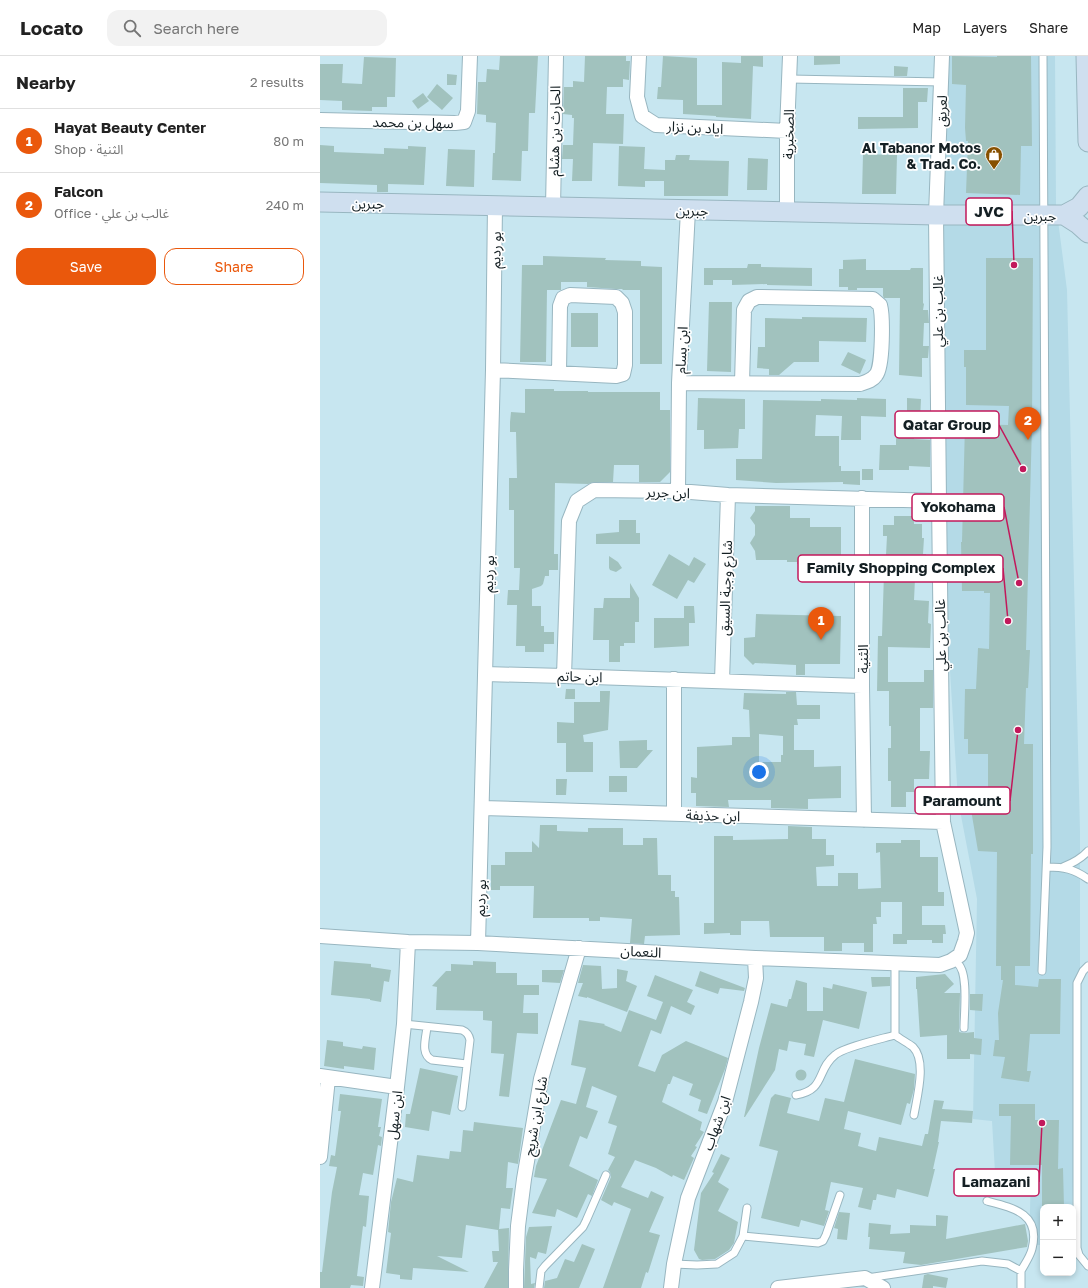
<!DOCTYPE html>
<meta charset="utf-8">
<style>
:root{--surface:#fff;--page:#f2f2f2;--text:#222;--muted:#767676;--line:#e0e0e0;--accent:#ea580c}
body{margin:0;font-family:"Golos Text","Noto Sans Arabic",sans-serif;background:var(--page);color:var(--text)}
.controls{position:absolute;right:12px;bottom:12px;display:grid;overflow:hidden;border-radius:8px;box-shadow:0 2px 6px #0003}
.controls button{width:36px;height:36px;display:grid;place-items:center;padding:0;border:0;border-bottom:1px solid var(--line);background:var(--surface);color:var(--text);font:20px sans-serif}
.you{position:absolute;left:439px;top:716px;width:14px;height:14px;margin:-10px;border:3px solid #fff;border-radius:50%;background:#1a73e8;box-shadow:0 0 0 6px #1a73e833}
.badge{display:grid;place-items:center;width:26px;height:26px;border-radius:50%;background:var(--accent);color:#fff;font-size:13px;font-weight:700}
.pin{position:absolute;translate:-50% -33px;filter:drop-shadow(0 1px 2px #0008)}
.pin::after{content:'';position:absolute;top:21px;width:14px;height:12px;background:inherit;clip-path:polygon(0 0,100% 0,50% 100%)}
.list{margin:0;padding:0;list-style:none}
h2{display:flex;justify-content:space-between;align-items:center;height:52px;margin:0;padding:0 16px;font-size:17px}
h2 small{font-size:13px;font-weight:400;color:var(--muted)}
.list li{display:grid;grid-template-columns:26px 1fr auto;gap:12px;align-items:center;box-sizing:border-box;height:64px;padding:0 16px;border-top:1px solid var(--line)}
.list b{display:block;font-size:15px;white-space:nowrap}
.list p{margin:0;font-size:13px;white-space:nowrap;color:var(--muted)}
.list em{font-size:13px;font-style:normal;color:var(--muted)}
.actions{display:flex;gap:8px;padding:12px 16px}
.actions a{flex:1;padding:9px 0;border:1px solid var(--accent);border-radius:12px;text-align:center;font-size:14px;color:var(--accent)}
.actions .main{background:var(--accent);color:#fff}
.icon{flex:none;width:22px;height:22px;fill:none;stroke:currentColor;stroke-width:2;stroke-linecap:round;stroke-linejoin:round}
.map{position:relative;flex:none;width:768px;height:1232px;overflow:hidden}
header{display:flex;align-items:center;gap:24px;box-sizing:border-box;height:56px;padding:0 20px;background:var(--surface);border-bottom:1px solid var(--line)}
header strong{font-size:19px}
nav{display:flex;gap:22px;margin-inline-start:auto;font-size:14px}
.search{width:280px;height:36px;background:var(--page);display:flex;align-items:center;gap:10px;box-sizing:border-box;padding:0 14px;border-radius:12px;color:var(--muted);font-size:15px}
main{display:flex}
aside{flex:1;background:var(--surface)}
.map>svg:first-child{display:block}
.built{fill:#b4dae7}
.building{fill:#a1c2be;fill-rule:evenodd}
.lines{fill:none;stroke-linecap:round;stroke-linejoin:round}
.lane-casing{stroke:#98b6c0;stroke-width:9}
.street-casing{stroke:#98b6c0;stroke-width:16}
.secondary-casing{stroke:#98b6c0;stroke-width:21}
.lane{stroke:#fff;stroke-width:7}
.street{stroke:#fff;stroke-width:14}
.secondary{stroke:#cfdfef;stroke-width:19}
.labels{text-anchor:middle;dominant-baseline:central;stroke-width:3.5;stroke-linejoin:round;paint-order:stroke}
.street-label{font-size:14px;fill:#141f23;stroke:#fff}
.poi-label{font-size:14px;font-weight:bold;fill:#141f23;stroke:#fff;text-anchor:end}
.leader{fill:none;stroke:#c2185b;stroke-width:1.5}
.callout-dot{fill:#c2185b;stroke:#fff;stroke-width:1.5}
.callout{fill:#fff;stroke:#c2185b;stroke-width:1.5}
.callout-label{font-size:15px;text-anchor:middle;font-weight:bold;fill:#141f23}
</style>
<header>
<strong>Locato</strong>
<div class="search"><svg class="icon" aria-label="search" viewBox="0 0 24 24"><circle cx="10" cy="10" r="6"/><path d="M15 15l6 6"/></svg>Search here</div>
<nav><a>Map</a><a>Layers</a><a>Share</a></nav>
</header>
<main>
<aside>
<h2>Nearby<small>2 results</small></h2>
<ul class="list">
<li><span class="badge">1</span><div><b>Hayat Beauty Center</b><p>Shop · الثنية</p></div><em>80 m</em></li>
<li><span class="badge">2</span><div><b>Falcon</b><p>Office · غالب بن علي</p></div><em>240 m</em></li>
</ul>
<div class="actions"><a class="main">Save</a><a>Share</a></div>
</aside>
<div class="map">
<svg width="768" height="1232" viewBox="0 0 768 1232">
<rect width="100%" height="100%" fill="#c7e6f0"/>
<path class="built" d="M625 0H735L736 149 747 234 760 776V913L752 1151H723V1189H709L711 1118 675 1116 672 1065 653 1063 657 843 638 744 625 534 620 135Z"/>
<path class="building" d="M180 0H218L215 57H209L208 95H202L201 125 172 124 173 97H175L176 67 166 66V59L157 58 158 26H166L167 13 179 14Z
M265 0H306V5H310L309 24 303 23V31H287L286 58H304L303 88 273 87 272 125H252L253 103H242L243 89H253L254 62H252V59L243 58 244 31H253V25L264 26Z
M343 0 377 2V49H402V6L421 7V0H443V11L433 10 431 63 396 61V60L363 58V44L337 43 338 31H341Z
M494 0H520V8L494 9Z
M632 0 677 1V0H711L712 90H701L700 139 646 137 648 85H646L645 72 646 29 632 28Z
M44 1 76 2 75 41H67V51H52V55L22 54V45L0 44V8H23L22 27 42 28Z
M574 10 588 11 587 20H574Z
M127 18 137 19 136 29H127Z
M117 28 133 42 122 54 107 41Z
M583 32H608L607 46H598V72L538 73V61H583Z
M103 37 109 45 98 53 92 45Z
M0 89 14 90V96L64 98V92L88 93V90L106 91 104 129 68 128V136H57V129L0 127Z
M299 90 325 91 324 113 345 114V104H355L356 99H370L369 104 409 105 408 140H344V125H325V131L298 130Z
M128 93 155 94 154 131 126 130Z
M543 98 577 99 576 138H542Z
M428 102 448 103 447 134H427Z
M223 200 286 202 285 204 321 205V210L342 211V308H320V234H302L303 233H296L267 231V226H241V234H227L226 306H200L202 209H223Z
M666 202H713L712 369 706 594H710L708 632H706L704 688H713V798H711L710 910H695V929L718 931 719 923H741L740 978H710L707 1015H711L709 1026 681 1022 685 1001 673 1000 675 984H679L678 957 683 924H681V910H676L677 796 658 795 649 742 668 744V698H648V683H644L645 633H656L658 592 669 593 670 537H664V535H642L641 486H642L645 368 688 369 689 350 646 349V311H644V294H666Z
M546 203V214H590L591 212H603V247L604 248 603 254H608L609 267H604L603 290H609L608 302H602V321L579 319 580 242H564L563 240V232H537V234H528V231H519V213H523V204Z
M428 208H441V211L492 212V230L447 229V228L412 229V224H393V229H384V212H427Z
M389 246H412L411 316 387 315Z
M251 257H278V291H251Z
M482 261 547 262 546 286 499 285V306H474L459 319H449V313L437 312 438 291H445V262L482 263Z
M528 296 546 304 540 318 521 309Z
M205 333H234V335H268V336H340V354H350V416L340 426H319V409H294L293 426H274L268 428 235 427 234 498H238V514H229V520H225L223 528 221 530 212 533V550H221V570H224V576H234V588H224V596H205V590H196L197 549H187L188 534H199L200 512H194V454H189V422H197L196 376H190V366L191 356 205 357Z
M378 342 425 343V373H419L418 392 384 393V374H377Z
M537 342 566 343V361L541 360V384H521L522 360 496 359 495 380H519V410H521V415H540V429L523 428V426L456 427 416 424V403H442L443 344 501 345V343L537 344Z
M587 342 601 343 600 365H587Z
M576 375H594V383L610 384V411L589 410V414H559L560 389H576Z
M542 413H553V424H542Z
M435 450H470V462H490V471H521V510L477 508V506H467V504H436L435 495 430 487 435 479V469L430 462 435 455Z
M574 460H594V468H602V482H604L603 498H606V508H609V524L595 523 594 544 609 545 608 567 611 568 610 592 568 591V626H604V614H613V652H600V695H610L609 723H594V736H586V751H571V725H568V692H571V670H569V635H557L558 580H562L564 517H558V507H563V499H566L567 480H563V469H574Z
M299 464H316V477H320V488H276V478L299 476Z
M349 498 369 510 374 501 386 508 374 527 368 524 357 543 332 529Z
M289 500 298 506 302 512 296 516 290 514 289 512Z
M310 527 319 542V566H315V587H304V590H300V606H289V584H273L274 552H283L284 542H310Z
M364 550H374L375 567H369V590L334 592V562H364Z
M436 558 521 560 520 608H485V619H476V609L435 607 433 609 424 600V582L435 581Z
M246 633H255V643H245Z
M280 635H290L288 674 263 679 264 686H273V716H246V687H237V666L254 667V646H280Z
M466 636H476L477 649H500V663H477L478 669H474V694H494V711L521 710V742L488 743V753L451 752V744H408L409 751 376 750V737H371V721L377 722V691L412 689V681H430L429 654 423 653 424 637 466 638ZM439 678 463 680V699H461V706H439Z
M327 684V694H333L317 712H300L299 685Z
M289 720H307V736H289Z
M236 723H247L246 739H236Z
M220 769H237V775L268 776V772H303V789H323V782H337L338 819H351V835H355V841H359L360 879 325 880 324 888 310 887 312 863 280 861V865H269V862H213L214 830H180V834H171V809H185V796H212V785L219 792Z
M468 770 492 771V783H506V799H514V810L496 811 497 830H518V817H538V833L561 832 560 796 556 797V787H581V784H600V801H618V836H624V850H602V869H625L626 878H623V887H612V884H587V888H573V878H582V846H561V861H556L557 868H553V896H544V887H522V895H504V881H450L449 865H421V879H410V877L384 878V867H394V780H413V784L468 783Z
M14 905 51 908V911L71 914 69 926 64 925 61 946 50 944V943L11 939Z
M153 905 176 906V917H197V929H219V939H204L203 957H218V978L197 977 189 1041 179 1040 184 998 171 997 172 965 163 964V955L116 954 117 931 112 930 126 915H131V908L153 909Z
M263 909 281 910 282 933 297 932V913L308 915 306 925 317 930 307 956 267 941V942L258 940 263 927H258Z
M222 914H244L240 927 222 926Z
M380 915 425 932 424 935 400 932 398 938 375 930Z
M625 918 634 928 624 937H640L639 976 644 977 654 976V982L662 983 661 999 650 998V1003H627V979L600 981 597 933H596V921Z
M335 919 373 934 367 946 375 950 371 959 351 950 341 978 331 974 318 1010 335 1016 342 999 366 985 408 1002 405 1013 387 1058 378 1055 381 1044 369 1039 373 1028 353 1020 350 1028H348L342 1046 382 1066 380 1074 384 1076 375 1090 377 1091 371 1100 374 1102 364 1124 353 1119 352 1121 336 1112 315 1104 301 1131 328 1142 331 1135 344 1141 329 1176 340 1179 328 1217 326 1216 321 1232H283L311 1153 294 1146 292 1150 281 1144 291 1121 290 1116 288 1114 295 1101 288 1098 297 1070 288 1067 297 1040 272 1030 266 1051 278 1055 267 1083 260 1080 249 1110 278 1124 272 1140 268 1138 257 1162 237 1153 235 1161 212 1157 227 1123 214 1121 216 1110 241 1044 256 1048 266 1012 251 1009 259 964 285 968 284 969 301 976 309 954 336 964 343 946 327 940Z
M551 921H570V930L552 931Z
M476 924 487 927V955H503V931L512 933 513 928 547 936 539 973 503 964 494 1001 484 999 486 988 469 985 467 995 459 993 455 1014 425 1061H424L439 992 451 947 467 951 469 943H471Z
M650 938H663L662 955 650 954Z
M7 984 23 986V990L42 993 43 990 56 992 54 1014 24 1010V1013L4 1010Z
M535 1003 595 1018 594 1033 590 1048 587 1047 581 1069 528 1055 524 1073 541 1077 538 1090 556 1095 559 1081 602 1090 605 1078H608L614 1044 624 1045 622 1053 653 1055 652 1067 621 1065 618 1086H619L613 1113H615L608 1141 577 1133 575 1142 557 1138 556 1144H553L551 1154 538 1151 543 1132 511 1126 505 1154 509 1155 504 1170 481 1164 479 1171 441 1162 458 1095 439 1090 451 1042 455 1038 471 1042 467 1057 499 1065 505 1042 524 1046Z
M100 1012 138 1020 130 1059 112 1055 109 1075 85 1071 86 1058H90Z
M475.5 1019a5.5 5.5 0 1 1 11 0a5.5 5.5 0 1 1-11 0Z
M20 1038 62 1043 58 1071H61L59 1080 62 1081 61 1090 58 1089 53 1119 43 1117 39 1139 49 1140 46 1171 43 1170 37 1220 44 1221 43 1230 31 1229 30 1232H0V1216H2L12 1136 17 1111 9 1110 11 1099 15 1100 21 1055H18Z
M679 1048H715V1064H739L738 1113 743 1112 744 1151H722V1109H690L691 1060H679Z
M154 1066 203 1072 198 1108 188 1106 186 1132H193L190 1153 181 1152 179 1173 189 1172 188 1232H164L178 1206H173L172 1195H179L178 1174 146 1169 142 1202 117 1200 149 1216 93 1212 92 1224 80 1223V1219L66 1217 71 1177 68 1176 71 1146 77 1122 93 1126 97 1099 129 1103 130 1095 141 1096 143 1074 153 1075Z
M401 1098 410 1102 398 1126 409 1133 398 1155 418 1166 414 1187 409 1194 395 1203 382 1204 379 1203 374 1194 381 1137 394 1117 392 1116Z
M519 1156 530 1157 527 1184 517 1183 518 1173 514 1172Z
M616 1159 628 1160 626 1183 705 1168 708 1185 707 1191 601 1209 583 1207 585 1196 549 1193 550 1181H548L549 1167 571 1169 570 1178 590 1177V1169L616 1170Z
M232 1170 226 1198 218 1196 216 1203 210 1201 211 1228 215 1227 214 1232H204L206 1181 209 1171Z
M262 1188 275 1193 259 1232H224L225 1225 237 1222 245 1203 254 1206Z
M608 1218 628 1222 626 1232 613 1230V1232H602L604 1219Z"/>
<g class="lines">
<defs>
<path id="lane" d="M470 23 622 26
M727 811C744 811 754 813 768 823
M743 811C753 807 761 803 768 795
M631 905C632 905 637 906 637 907 649 915 644 958 644 972
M768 910 763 915 757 927V1192L759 1199 768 1210
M722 915 727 791 723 0
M84 968 142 974C147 976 149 979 150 984L142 1051
M107 971C106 982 100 998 112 1004L147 1008
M575 979C580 983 588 987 593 991 607 1005 597 1041 594 1059
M476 1039C506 1034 496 1014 515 999 524 991 561 983 575 979V908
M667 1145C694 1152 721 1158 712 1193 710 1201 704 1209 701 1215
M423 1180 498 1187 503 1185 506 1179 520 1139
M354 1208 377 1209 397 1208 414 1197 423 1180 427 1152
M547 1222 662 1205 688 1208 701 1215V1232
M219 1232 221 1215 225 1210 263 1171 266 1165 286 1119"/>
<path id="street" d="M319 0 317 41 322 60 336 69 467 75
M0 64 135 67 144 66 148 55 150 0
M233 151 236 0
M467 156V75L470 0
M173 314 296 320 303 318 305 309V256L302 247 296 241 250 239 243 242 240 250 239 317
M359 327 540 328C546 326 552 325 556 319 563 311 563 260 560 249L553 243 437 241 429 245 424 254 422 327
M358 435 359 327 368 154
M542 442V630L544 764
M165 618 244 620 542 630
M244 620 249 465 257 445 274 434 358 435 408 439 619 445
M402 625 408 439
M162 752 623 766
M354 758V623
M0 880 88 886 158 887 435 902 620 909 631 905 640 899 645 885 647 877 623 766 619 445 616 159 622 0
M158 887 173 314 175 149
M0 1020 77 1031
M0 1101 8 1022
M52 1232 77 1031 84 968 88 886
M196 1232V1214L198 1170 204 1123 221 1023 259 892
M351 1232 354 1208 368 1142 405 1046 431 946 436 922 435 902
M458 1232 545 1222 563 1232"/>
<path id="secondary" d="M766 0 768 86
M0 146 616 159H744L758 168 768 177
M744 159 759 151 768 140"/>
</defs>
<use href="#lane" class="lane-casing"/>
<use href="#street" class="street-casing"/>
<use href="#secondary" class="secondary-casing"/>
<use href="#lane" class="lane"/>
<use href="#street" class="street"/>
<use href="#secondary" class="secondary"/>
</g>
<defs>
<symbol id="shop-pin" viewBox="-11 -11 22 30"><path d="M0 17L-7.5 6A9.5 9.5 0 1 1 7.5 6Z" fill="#875000" stroke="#fff"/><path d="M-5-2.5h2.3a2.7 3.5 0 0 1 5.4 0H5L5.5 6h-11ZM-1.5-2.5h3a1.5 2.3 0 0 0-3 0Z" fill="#fff"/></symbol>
</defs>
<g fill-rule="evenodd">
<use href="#shop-pin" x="664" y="89" width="20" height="27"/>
</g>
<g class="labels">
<g class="street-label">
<text transform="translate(621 55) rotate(-88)">لعريق</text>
<text transform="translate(93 66) rotate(1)">سهل بن محمد</text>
<text transform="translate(375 71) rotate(3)">اياد بن نزار</text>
<text transform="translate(234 75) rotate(-89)">الحارث بن هشام</text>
<text transform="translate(468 78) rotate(-89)">الصخبرية</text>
<text transform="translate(48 147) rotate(1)">جبرين</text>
<text transform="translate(372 154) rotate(1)">جبرين</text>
<text x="720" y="159">جبرين</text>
<text transform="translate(175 194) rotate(-89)">بو رديم</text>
<text transform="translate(617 255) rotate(-90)">غالب بن علي</text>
<text transform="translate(361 294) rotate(-87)">ابن بسام</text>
<text transform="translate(348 436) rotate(2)">ابن جرير</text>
<text transform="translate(168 518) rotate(-88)">بو رديم</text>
<text transform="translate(405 532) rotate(-88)">شارع وجبة السيق</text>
<text transform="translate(620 579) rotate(-91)">غالب بن علي</text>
<text transform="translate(542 603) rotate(-90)">الثنية</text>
<text transform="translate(260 620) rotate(2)">ابن حاتم</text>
<text transform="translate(393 759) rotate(2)">ابن حذيفة</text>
<text transform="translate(160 842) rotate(-88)">بو رديم</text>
<text transform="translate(321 895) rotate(3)">النعمان</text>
<text transform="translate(74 1059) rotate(-83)">ابن سهل</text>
<text transform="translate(215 1060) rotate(-80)">شارع ابن شريح</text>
<text transform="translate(396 1067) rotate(-70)">ابن شهاب</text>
</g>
<g class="poi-label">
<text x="661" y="91">Al Tabanor Motos<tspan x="661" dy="16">&amp; Trad. Co.</tspan></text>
</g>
</g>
<path class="leader" d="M694 209L692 155M703 413L679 369M699 527L684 451M688 565L683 512M698 674L690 745M722 1067L719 1126"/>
<g class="callout-dot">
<circle cx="694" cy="209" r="4"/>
<circle cx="703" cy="413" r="4"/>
<circle cx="699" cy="527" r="4"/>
<circle cx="688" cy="565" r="4"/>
<circle cx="698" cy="674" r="4"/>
<circle cx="722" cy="1067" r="4"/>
</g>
<g class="callout">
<rect x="646" y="142" width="46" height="27" rx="4"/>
<rect x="575" y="355" width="104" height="27" rx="4"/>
<rect x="592" y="438" width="92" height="27" rx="4"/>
<rect x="478" y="499" width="205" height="27" rx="4"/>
<rect x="595" y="731" width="95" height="27" rx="4"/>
<rect x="634" y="1113" width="85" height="27" rx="4"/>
</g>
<g class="callout-label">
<text x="669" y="161">JVC</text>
<text x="627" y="374">Qatar Group</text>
<text x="638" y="456">Yokohama</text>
<text x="581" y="517">Family Shopping Complex</text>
<text x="642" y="750">Paramount</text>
<text x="676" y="1131">Lamazani</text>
</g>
</svg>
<div class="controls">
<button>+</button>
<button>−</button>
</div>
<div class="you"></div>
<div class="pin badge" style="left:501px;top:584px">1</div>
<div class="pin badge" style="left:708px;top:384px">2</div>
</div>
</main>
